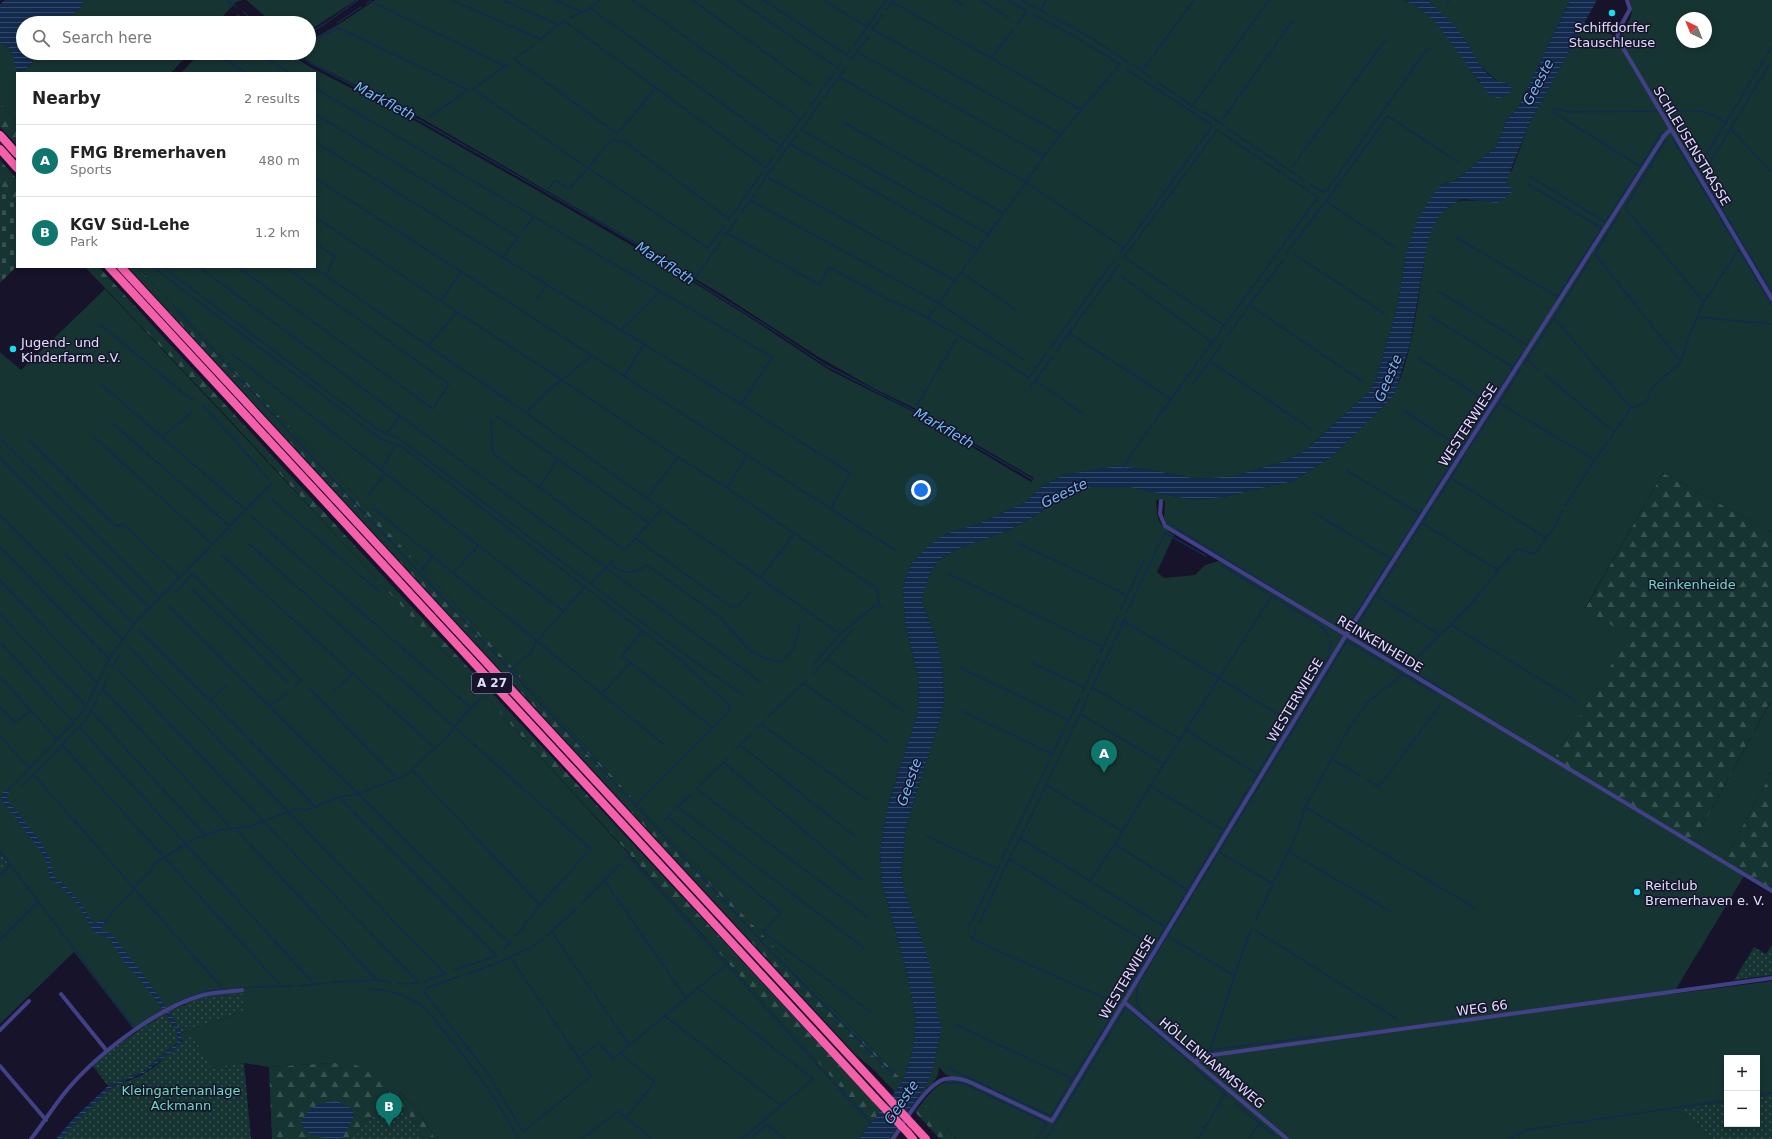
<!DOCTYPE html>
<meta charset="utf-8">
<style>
:root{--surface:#fff;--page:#f2f2f2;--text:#222;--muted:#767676;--line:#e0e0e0;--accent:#0f766e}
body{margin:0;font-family:"DejaVu Sans",sans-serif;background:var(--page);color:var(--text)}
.controls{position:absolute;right:12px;bottom:12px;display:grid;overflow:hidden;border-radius:0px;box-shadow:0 2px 6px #0003}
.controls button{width:36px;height:36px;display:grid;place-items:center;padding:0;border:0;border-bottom:1px solid var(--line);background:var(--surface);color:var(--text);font:20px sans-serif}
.compass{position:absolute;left:1676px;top:12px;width:36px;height:36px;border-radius:50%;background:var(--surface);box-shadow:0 2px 6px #0003;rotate:317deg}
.you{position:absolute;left:921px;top:490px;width:14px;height:14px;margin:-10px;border:3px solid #fff;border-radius:50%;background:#1a73e8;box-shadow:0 0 0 6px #1a73e833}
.badge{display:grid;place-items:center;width:26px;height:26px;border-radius:50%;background:var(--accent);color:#fff;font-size:13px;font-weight:700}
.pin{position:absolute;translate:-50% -33px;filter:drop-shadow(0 1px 2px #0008)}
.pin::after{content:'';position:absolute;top:21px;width:14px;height:12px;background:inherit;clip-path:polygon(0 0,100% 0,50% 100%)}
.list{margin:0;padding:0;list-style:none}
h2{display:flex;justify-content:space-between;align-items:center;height:52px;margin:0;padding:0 16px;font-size:17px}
h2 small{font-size:13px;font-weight:400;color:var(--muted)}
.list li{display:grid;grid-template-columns:26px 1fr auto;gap:12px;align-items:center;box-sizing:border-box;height:72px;padding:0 16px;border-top:1px solid var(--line)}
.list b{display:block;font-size:15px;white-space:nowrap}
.list p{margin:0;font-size:13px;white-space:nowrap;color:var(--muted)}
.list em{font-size:13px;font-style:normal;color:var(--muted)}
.icon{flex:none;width:22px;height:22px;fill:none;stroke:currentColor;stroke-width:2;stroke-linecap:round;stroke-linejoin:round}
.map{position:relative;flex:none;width:1772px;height:1139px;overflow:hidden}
.search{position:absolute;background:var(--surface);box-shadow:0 2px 6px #0003;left:16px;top:16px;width:300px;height:44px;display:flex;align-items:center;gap:10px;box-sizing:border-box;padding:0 14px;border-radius:22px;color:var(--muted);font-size:15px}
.panel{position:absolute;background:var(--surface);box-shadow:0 2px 6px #0003;left:16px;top:72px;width:300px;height:196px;border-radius:0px}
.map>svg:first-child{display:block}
.grass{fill:#163432;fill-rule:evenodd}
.forest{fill:url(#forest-firs)}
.cemetery{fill:url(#cemetery-stones)}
.garden{fill:url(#garden-dots)}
.water{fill:url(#water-rules)}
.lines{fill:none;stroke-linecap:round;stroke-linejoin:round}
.stream{stroke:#122a4e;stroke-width:1.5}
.minor{stroke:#424086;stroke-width:4}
.motorway{stroke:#f65faa;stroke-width:8}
.motorway-bridge{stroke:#f65faa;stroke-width:8}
.poi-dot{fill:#15dff2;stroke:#16132a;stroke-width:1.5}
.labels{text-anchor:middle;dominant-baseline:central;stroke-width:3;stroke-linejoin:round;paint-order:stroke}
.shield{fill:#16132a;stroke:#a4a0be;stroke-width:1}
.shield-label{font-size:12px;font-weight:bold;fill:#e1ddfd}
.poi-label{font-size:13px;fill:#e1ddfd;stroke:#16132a;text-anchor:start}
.street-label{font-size:13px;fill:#e1ddfd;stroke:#16132a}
.park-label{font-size:13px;fill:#6cdbbd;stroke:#16132a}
.water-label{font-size:14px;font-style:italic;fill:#71bbf7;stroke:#16132a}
</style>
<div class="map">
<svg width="1772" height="1139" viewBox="0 0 1772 1139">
<defs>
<pattern id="forest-firs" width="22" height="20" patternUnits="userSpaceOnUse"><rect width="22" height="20" fill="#163432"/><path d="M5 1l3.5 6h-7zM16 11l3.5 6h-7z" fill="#385151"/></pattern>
<pattern id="cemetery-stones" width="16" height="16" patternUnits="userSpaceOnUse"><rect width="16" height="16" fill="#163432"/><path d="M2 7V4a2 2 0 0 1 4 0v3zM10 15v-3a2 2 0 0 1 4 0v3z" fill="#385151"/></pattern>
<pattern id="garden-dots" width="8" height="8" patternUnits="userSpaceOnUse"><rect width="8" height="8" fill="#163432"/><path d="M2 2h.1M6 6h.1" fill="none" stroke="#385151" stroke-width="1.8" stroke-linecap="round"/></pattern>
<pattern id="water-rules" width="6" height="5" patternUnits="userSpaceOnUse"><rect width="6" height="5" fill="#122a4e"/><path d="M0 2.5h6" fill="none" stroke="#344868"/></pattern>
</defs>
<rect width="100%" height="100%" fill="#16132a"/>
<path class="grass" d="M83 0H243L236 2 217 23H45C60 19 79 17 83 0Z
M246 0H356L309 31V23H273Z
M375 0H1404C1409 3 1415 5 1421 8 1443 23 1464 59 1479 82L1484 86 1486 90 1501 98 1513 90C1498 82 1485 73 1476 59 1472 54 1470 48 1467 43 1455 27 1442 13 1427 0H1570L1518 108 1507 119 1496 147 1455 181 1441 185 1406 253 1398 304 1377 378 1370 391 1306 450 1286 461 1235 476 1197 479 1146 469 1117 466 1063 475 1043 486 1024 503 981 523 945 534 912 563 903 587 905 622 919 680 918 712 887 809 880 852 882 883 907 973 916 1020 913 1050 903 1081 656 824 362 503 137 267H315V73H181L200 53H289L308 66 419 123 533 188 667 266 746 315 831 371 912 411 1031 482 1034 478 914 408 875 389 817 356 724 296 618 232 421 118 310 62 297 53H309V41L341 23Z
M1629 0H1772V532L1663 473 1585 608 1630 636 1554 759 1167 525 1164 518 1165 501 1156 500C1158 520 1156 523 1174 535L1157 572 1164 578 1195 575 1205 565 1219 561 1744 876 1673 994 1772 981V1095L1757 1097V1058H1727V1102L1678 1109 1713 1139H956L923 1102C930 1092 938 1084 949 1080L951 1076 946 1075 939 1067C939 1076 935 1082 927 1088L891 1139H889L925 1087 933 1069 942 1026 938 1019 922 940 904 890 901 871 906 826 939 722 944 700 942 664 937 642 921 600 931 570 941 558 959 548 1007 531 1036 515 1066 496 1091 487H1129L1193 500 1223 497 1293 481 1331 457 1388 402C1409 375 1416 311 1422 276 1426 253 1427 222 1448 207 1464 196 1465 203 1480 200 1490 197 1501 192 1511 188L1506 183 1507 175 1512 170 1528 126 1584 23 1619 38C1626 26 1637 14 1629 0ZM1682 18H1706V42H1682Z
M238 14 250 23H229Z
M0 43C15 47 13 60 19 72 27 70 35 62 36 53H189L171 73H17V123L0 103Z
M105 289C365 563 619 842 872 1122L859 1139H435L425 1121 414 1106 400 1092 332 1063 269 1067 244 1063 211 1069 192 1036 182 1041 181 1033 246 1010 184 1004 165 1013 136 1032 74 952 0 1024V874L9 865 0 853V352L21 370Z
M1771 701 1772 702V772L1724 861 1693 843Z"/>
<path class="forest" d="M0 103 17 123V145L0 127Z
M0 160 17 179V207L0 189Z
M85 267H99L356 547 881 1110 872 1122 607 829 229 419Z
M128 267H137L362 503 656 824 903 1081 895 1092 875 1071 855 1054Z
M1663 473 1772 532V702H1770L1693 843 1554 759 1629 636 1585 609Z
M1772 772V890L1724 861Z
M332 1063 354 1064 388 1081 414 1106 425 1121 435 1139H424L408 1113 394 1099 348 1139H272L269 1067Z
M923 1102 956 1139H940L915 1112Z"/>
<path class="cemetery" d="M0 189 17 207V266L0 283Z"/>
<path class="garden" d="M0 853 9 865 0 874Z
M1772 945V975L1734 980 1754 947 1766 954Z
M242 993 246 1010 181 1033 169 1011 203 998Z
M165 1013 177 1032 178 1042 144 1071 108 1086 92 1065 107 1052Z
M192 1035 211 1068 244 1063 251 1139H61C73 1124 97 1096 113 1087 124 1081 137 1079 147 1072 163 1062 175 1044 192 1035Z
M1772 1095V1139H1713L1678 1109 1727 1102V1124H1757V1097Z
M394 1099 408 1113 424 1139H348Z"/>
<path class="water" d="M5 0H83L82 6 64 22 23 23V53H36C35 62 27 70 18 72 9 60 19 49 0 43V4Z
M1404 0H1427C1435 7 1443 14 1450 21 1456 28 1464 37 1469 46 1477 61 1487 81 1507 83L1513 90C1503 97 1501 101 1489 95L1437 24 1421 9Z
M1570 0H1597L1528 126 1506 182 1511 188 1512 192 1506 197 1497 203 1462 199 1448 207 1440 215 1432 229 1427 245 1410 344 1395 393 1388 402 1331 457 1293 481 1223 497 1193 500 1129 487H1091L1065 496 1036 515 1007 531 959 548 941 558 931 570 921 600 937 642 942 664 944 700 939 722 906 826 901 871 904 890 922 940 932 974 938 1019 942 1026 933 1069 925 1087 889 1139H859L903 1081 913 1050 916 1020 907 973 882 883 880 852 887 809 918 712 919 680 905 622 903 587 912 563 928 546 945 534 981 523 1024 503 1043 486 1063 475 1117 466 1146 469 1197 479 1234 476 1286 461 1306 450 1370 391 1377 378 1398 304 1406 253 1417 221 1432 196 1441 185 1455 181 1496 147 1507 119 1518 108Z
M7 790 9 792 6 796 8 801 39 840 50 858 53 876C70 887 83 907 94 924L103 919 106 924 101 927 102 931 110 933 114 937 149 982 166 1008 163 1009 135 974 125 964 110 939 94 932C83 912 70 890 50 879L45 857 1 799 2 793Z
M169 1011 181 1033 182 1041 174 1050 146 1072 112 1087 75 1123 61 1139H56L73 1119 108 1086 144 1071 175 1045 178 1042 177 1032 165 1013Z
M328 1102H339L352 1109 354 1116 342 1139C327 1139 306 1139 301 1122 307 1109 315 1105 328 1102Z"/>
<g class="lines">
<path class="stream" d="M226 0 236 7
M452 0 540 39
M503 0 559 25
M555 0 581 12
M600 0 590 8 781 146 801 119
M633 0 801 119 807 111
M692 0 812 86
M738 0 838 68 841 62
M763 0 847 55 850 50
M823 0 867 27 886 0
M955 0 964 6
M981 0 1009 18
M1007 0 1027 11 1017 25
M1021 0 1040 10 1047 0
M892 2 991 58 1013 30
M1447 3 1449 0
M366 4 370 1 505 66
M886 10 893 0
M1040 10 1047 14
M243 12 257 23
M1032 14 1071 34 1120 64 1061 134
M882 15 872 29 1061 134 1044 156
M1053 17 1093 39 1128 62
M570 18 590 8
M337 23 361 7
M309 33 326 23 358 0
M538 41 564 21 766 168 774 155
M309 42 339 28 468 90 429 117
M534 45 514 59 616 133 620 131 655 89
M854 46 867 27
M214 53 247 73
M256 53 290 73
M295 53 310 63 423 122 623 236 776 332 827 366 913 410 1032 479
M1767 55 1772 47
M991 58 1081 110
M851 60 868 37
M509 63 473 89 588 168 569 189 555 180 548 189
M1132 64 1152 78
M1769 65 1703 174V178L1772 292
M1142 71 1194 0
M839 77 845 68
M1157 82 1197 109
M315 88 660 291
M824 98 839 77 1026 182 1044 156 857 52
M820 103 801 130 988 234
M811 105 834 73
M1193 105 1269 0
M1202 111 1225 126
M1664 111C1686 111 1708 107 1725 123
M315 114 518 237 503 257
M1223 119 1293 20
M843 122 1003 213
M1730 128 1772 172
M1228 129 1305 181
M1673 139 1739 249 1704 302
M1666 140 1625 208 1704 302 1689 336 1681 362
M315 142 621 330
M790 144 797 135
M777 152 781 147
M777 162 790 144 977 249
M1701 163 1764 60
M1292 167 1386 39
M1641 167 1553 112 1554 108 1569 112 1656 111
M1639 169 1663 131
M1188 170 1124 257 1225 326
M1529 176 1605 222 1636 174
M767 177 954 280
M315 178 895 550
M1309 184 1323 192 1327 190 1427 49
M1528 184 1602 228 1599 232
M758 189 773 167
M750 200 939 303 1026 182 1124 248 1119 254
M741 213 755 194
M1620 213 1595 254 1681 362 1652 388 1646 403 1631 408
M315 217 457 312 428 346
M724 226 708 248 588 168 611 140 624 141 729 219 762 173
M524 229 534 217
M727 233 820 285 829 267 889 300 919 313 1003 361 1029 378 1046 354
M725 236 737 219
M1457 238 1558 297
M315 243 335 256 326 276
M1124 248 1210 129 1211 124 1126 69
M1395 248 1326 201 1388 116 1458 162
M1739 250 1772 305
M1286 254 1326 201
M1294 254 1385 314
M153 267 373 433 384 440 401 446 585 587 537 641 663 744
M163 267 378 430 400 439 677 649 743 695
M199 267 400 416 386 434
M238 267 433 409 449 384 285 267
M313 267 526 413
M961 272 1016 310
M1121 276 1213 343
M694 280 721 241
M1438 291 1527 345
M537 299 547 285
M1556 299 1597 236
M441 301 460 273
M939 303 1024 360
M1249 305 1363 382
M1246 309 1284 259
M176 310 766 946 893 1075
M457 312 562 380 546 392 526 413 662 509 625 550 493 454 491 421
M1430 316 1513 367
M1697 317 1772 324
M928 318 935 308
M1554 318 1590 260
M101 325 188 397 192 399 194 398
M1069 333 1119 265
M1228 335 1243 314
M1224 341 1210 361 1312 430
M1050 348 1115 259
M1056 352 1069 333 1171 399 1134 450 1124 467
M232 354 564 612
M592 355 562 380 677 457
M1418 358 1490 403
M1527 359 1539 370
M1524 364 1554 318 1631 408 1595 460
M1511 371 1522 353
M1545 375 1614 432
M624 376 644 344
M1035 380 1083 414
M1193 383 1210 361
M101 384 246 510
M1030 388 1053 356
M1171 399 1318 197 1217 130 1191 166
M1500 402 1521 368
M741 404 621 330 660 291 772 357 741 404 850 473 831 508
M917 405 956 340
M204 406 268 478
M1404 411 1462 448
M495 415 649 523
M400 416 762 683
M111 422 230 526
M1474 429 1509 374
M93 436 212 544
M162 437 191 413
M0 439 160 598
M29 440 115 525 118 526 123 524 180 578
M1469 448 1499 403 1595 460 1565 506
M0 458 150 608
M381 470 396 444
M1347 471 1420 514
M1451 478 1466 453
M539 488 558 459
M727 488 747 455
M367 496 385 474
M647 498 678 457 727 488 877 589 880 607
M271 499 380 592
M1437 500 1451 478 1546 538 1537 551 1531 554 1517 548 1498 570
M1426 504 1470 435
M373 508 453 573
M662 509 840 634
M1311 511 1391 559
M0 515 122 639
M251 516 471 708
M1422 523 1433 505
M1177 529 1292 600
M635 538 731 607 738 606 749 593
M1546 538C1555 530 1556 521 1562 511
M248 543 591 849
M1018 543 1127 595
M478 546 453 573 537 641 530 653 511 670
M0 547 109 659
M1397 550 1423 509
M66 555 134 624
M222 555 435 748
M1399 559 1422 523 1498 570 1473 602 1451 625
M609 564C625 573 632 576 647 565L721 618 749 650 770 660 781 662 794 648 800 625
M1221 565 1320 625 1330 637
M420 572 432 557
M949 574 1103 647
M761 577 794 534
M0 580 97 683
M591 584 614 559
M585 587 682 661 729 705V712L636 805
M191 588 288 682
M175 593 192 574 300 679 301 681 294 687
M1376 595 1396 564
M1272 596 1219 678 1289 721 1328 658 1331 642
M168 606 509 943
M1121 609 1144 560
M1127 611 1165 533 1206 556
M0 614 86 706
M1124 621 1219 678 1186 730 1257 774
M140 630 207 698 211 700 315 807
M1346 630 1393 555
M642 631 622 656 713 728
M1440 634 1451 625 1578 702
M0 642 73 722
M127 645 445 974 425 981
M1100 653 1119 615
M827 659 903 711
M1032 663 1084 687
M814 664 840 634 874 606 883 608
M1410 664 1407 668 1352 634 1376 595 1440 635 1415 659
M112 667 120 655
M959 667 1069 720
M1407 668 1448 692
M117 669 418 982
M813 674 853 629
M1403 674 1437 694
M0 677 57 739
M803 683 888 742
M1092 687 1126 617
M103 689 109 674
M310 689 396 778
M1091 690 1092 687 1180 739
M333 692 353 673
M1082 692 1098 659
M602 694 630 663
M100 695 103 689 232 829
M211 700 226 685
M269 706 287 693
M0 707 15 723 30 711
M91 711 205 835
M962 711 1052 754
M1080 714 1089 694
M87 718 97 700
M767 718 807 680
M761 724 869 801
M1066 726 1080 698
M79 727 85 721
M1286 728 1289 721
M757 729 763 722
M1186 730 1150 786 1223 830
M72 734 79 727 314 984
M0 736 30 769
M740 745 752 734
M61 746 64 747 281 986
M1064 747 1080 714 1164 764
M735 750 740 745 856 837
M52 756 69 737
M729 757 696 789 868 917
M1051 757 1064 730
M1332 759 1359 775
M723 762 863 881
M412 770 540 905
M34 775 223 989
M1367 780 1379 787 1440 705
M1253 781 1282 734
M1151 784 1115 844 1187 890
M1046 785 1062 751
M22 786 49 759
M8 791 74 722 86 707 109 659 134 624 272 483
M340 798 497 956 454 970
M1038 802 1046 785 1122 831
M678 807 864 948
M1305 807 1475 908
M676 809 691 794
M668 817 672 813
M665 820 668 817 781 913 763 932 872 1013
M235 828 377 980 391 982
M926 836 998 869
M1020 838 1036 806
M1217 841 1250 786
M1115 844 1090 881 1165 927 1175 912
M0 851 132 1025
M1288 851 1390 911
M1219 852 1347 641 1383 662
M625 859 628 856 871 1124
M1002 859 1049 762
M0 875 11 865
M604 880 686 998
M1090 881 1020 838 1009 859 1154 947 1156 944
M581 904 620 864
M1178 906 1213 847
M1256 920 1298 831 1305 807 1348 730 1367 703 1403 674 1390 667
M105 923 116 907 132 893 134 887 150 872 155 863 196 838 220 830 251 826 295 809 307 810 339 797 357 794 404 776 412 770 430 752 446 739 459 721 482 697
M979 924 1009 859
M969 926 1000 864
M976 930 972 939 1118 1004
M1256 931 1397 1019
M552 932 629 1045
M516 936 540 905 587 853
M547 936 577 908
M1167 936 1219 852 1273 884
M0 940 38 902
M1158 940 1165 927
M504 949 511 941
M467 974C494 964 519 956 543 939
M460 976 426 988 424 992 489 1075 523 1132 591 1076 511 958
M331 982 377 980
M397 983 409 984 418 982
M299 986 326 983
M236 988 293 986
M698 988 813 1079 742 1139
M370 989C391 990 410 996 426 1009 460 1051 494 1091 518 1139
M1123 996 1154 947
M187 998 207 991 229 989
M177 1003 183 1000
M1116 1008 1120 1000
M665 1016 780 1105
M956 1025 1073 1079
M1210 1050 1241 956 1252 928
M620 1053 655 1082 626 1118
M1204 1053 1210 1050 1320 1036
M1199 1055 1195 1056C1180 1044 1141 1020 1137 1002 1136 995 1137 987 1140 981 1148 966 1159 951 1167 936L1235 976
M579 1058 598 1044 601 1045 613 1059 727 964
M1194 1067 1228 1097
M948 1068 1051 1116 1067 1088
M947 1083H963L1047 1123 1037 1139
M1070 1083 1112 1016
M1757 1095 1772 1093
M1235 1103 1276 1137
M582 1139 618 1111 652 1139
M750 1139 767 1124 784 1139
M1046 1139 1126 1007 1190 1062
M1198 1139 1225 1094
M1249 1139 1259 1123
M1510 1139 1526 1130 1727 1100"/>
<path class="minor" d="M1627 0 1630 9 1619 29 1617 38 1772 299
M1161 501 1160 514 1165 526 1772 891
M61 994 107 1051
M1124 1002 1287 1139
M0 1030 29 1001
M1196 1061 1205 1056 1772 978
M0 1066 46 1120
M31 1139C42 1125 52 1109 63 1095 93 1057 156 1008 203 995 215 992 229 992 242 990
M893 1139C904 1123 926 1084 945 1079 955 1077 963 1079 972 1083L1052 1121 1346 635 1664 136 1671 129"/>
<path class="motorway" d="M0 135 17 154
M0 149 17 168
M109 267 875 1098
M121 267 881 1090
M912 1124 926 1139
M908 1133 913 1139"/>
<path class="motorway-bridge" d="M881 1090 912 1124
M875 1098 908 1133"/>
</g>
<g class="poi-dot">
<circle cx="1612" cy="13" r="4"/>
<circle cx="13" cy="349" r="4"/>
<circle cx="1637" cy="892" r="4"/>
</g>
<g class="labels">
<rect class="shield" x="472" y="673" width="40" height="20" rx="3"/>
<g class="shield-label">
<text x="492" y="683">A 27</text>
</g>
<g class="poi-label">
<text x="1612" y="27" text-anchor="middle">Schiffdorfer<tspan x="1612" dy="15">Stauschleuse</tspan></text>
<text x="21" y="342">Jugend- und<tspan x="21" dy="15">Kinderfarm e.V.</tspan></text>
<text x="1645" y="885">Reitclub<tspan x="1645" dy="15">Bremerhaven e. V.</tspan></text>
</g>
<g class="street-label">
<text transform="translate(1692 146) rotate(59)">SCHLEUSENSTRASSE</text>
<text transform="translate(1468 425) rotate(-57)">WESTERWIESE</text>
<text transform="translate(1380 644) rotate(31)">REINKENHEIDE</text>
<text transform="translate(1295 700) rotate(-59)">WESTERWIESE</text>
<text transform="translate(1127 977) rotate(-59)">WESTERWIESE</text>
<text transform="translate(1482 1008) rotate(-8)">WEG 66</text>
<text transform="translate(1212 1063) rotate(40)">HÖLLENHAMMSWEG</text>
</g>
<g class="park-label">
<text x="1692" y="584">Reinkenheide</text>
<text x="181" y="1090">Kleingartenanlage<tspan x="181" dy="15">Ackmann</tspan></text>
</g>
<g class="water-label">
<text transform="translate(1538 82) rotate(-62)">Geeste</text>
<text transform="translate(385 101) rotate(28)">Markfleth</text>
<text transform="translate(665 263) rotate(33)">Markfleth</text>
<text transform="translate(1388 378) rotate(-67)">Geeste</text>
<text transform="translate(944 428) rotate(30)">Markfleth</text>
<text transform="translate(1064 493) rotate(-26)">Geeste</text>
<text transform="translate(909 782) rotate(-71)">Geeste</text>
<text transform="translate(901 1102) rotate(-56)">Geeste</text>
</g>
</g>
</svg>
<div class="controls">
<button>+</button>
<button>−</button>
</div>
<svg class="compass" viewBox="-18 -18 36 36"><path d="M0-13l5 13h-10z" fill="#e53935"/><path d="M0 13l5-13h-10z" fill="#767676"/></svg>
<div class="you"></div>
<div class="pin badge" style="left:1104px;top:773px">A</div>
<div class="pin badge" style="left:389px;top:1126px">B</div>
<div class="search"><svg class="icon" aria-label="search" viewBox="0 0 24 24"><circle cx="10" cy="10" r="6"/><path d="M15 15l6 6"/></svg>Search here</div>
<section class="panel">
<h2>Nearby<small>2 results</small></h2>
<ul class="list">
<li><span class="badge">A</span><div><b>FMG Bremerhaven</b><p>Sports</p></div><em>480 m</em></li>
<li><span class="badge">B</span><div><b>KGV Süd-Lehe</b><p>Park</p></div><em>1.2 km</em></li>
</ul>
</section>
</div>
